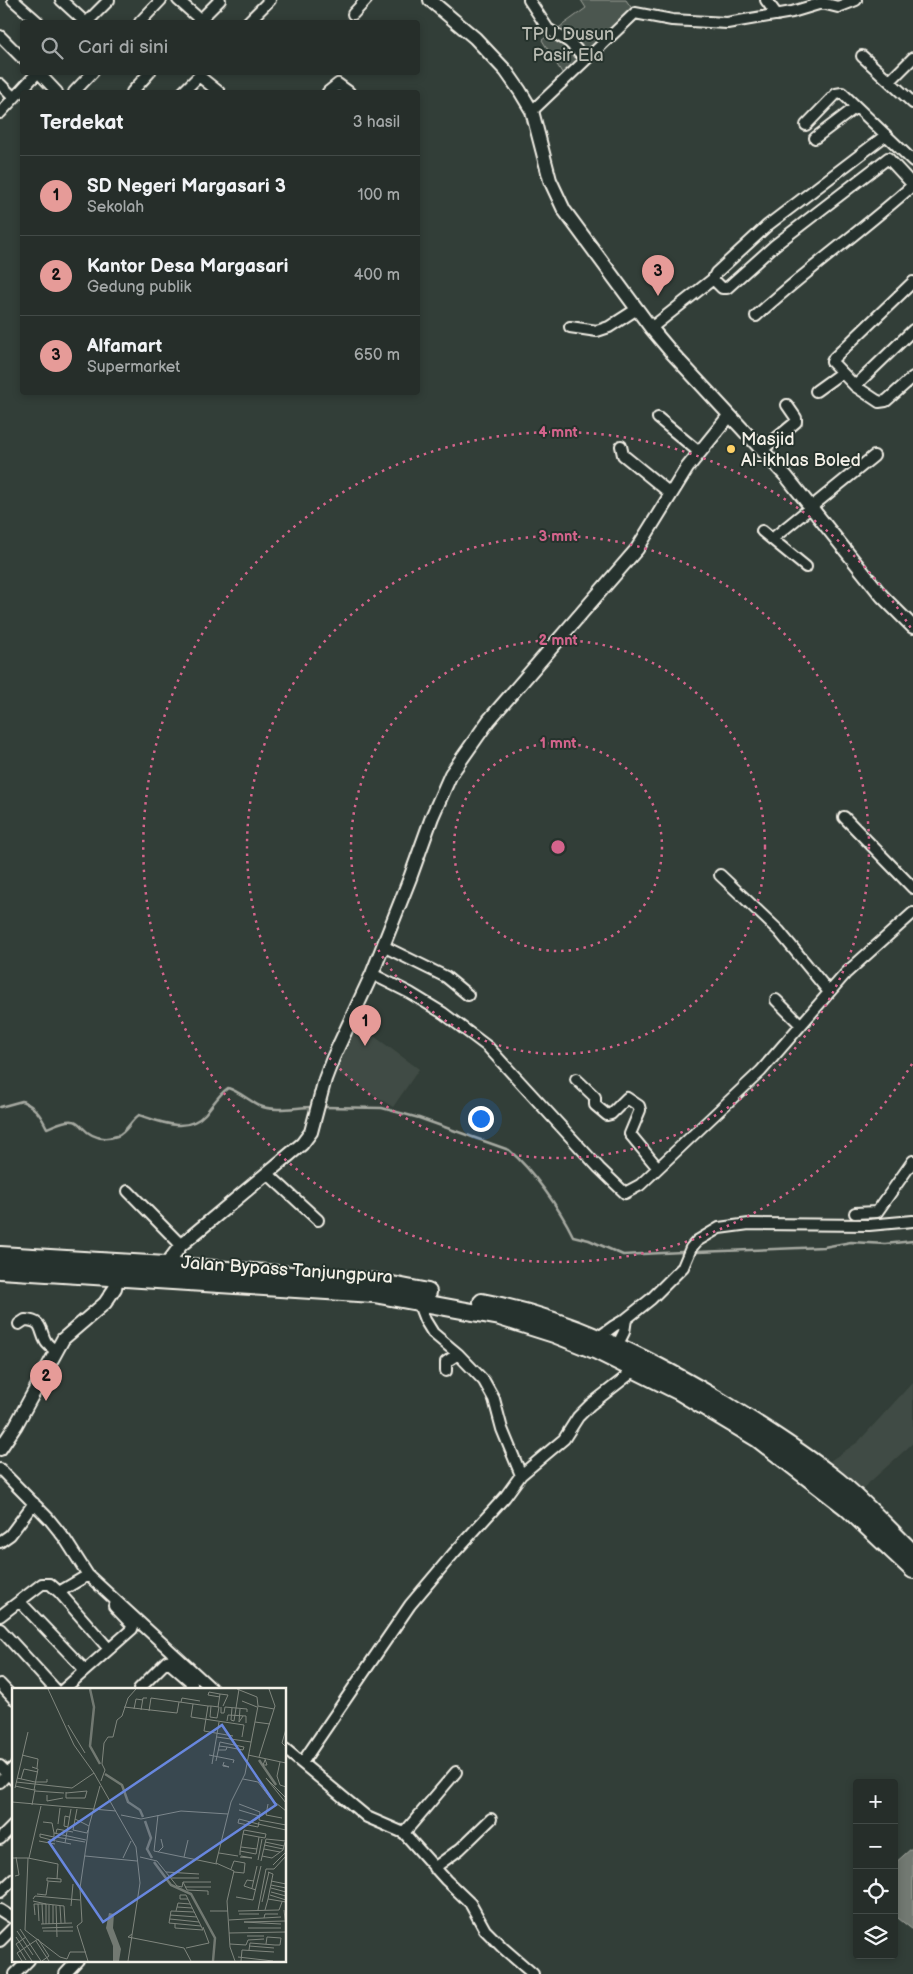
<!DOCTYPE html>
<html lang="id">
<meta charset="utf-8">
<style>
:root{--surface:#262e2a;--page:#2e3632;--text:#f1f3f6;--muted:#a4a8a8;--line:#424a47;--accent:#e69b98}
body{margin:0;font-family:"Balsamiq Sans",sans-serif;background:var(--page);color:var(--text)}
.controls{position:absolute;right:15px;bottom:15px;display:grid;overflow:hidden;border-radius:5px;box-shadow:0 2px 8px #0003}
.controls button{width:45px;height:45px;display:grid;place-items:center;padding:0;border:0;border-bottom:1px solid var(--line);background:var(--surface);color:var(--text);font:25px sans-serif}
.you{position:absolute;left:480px;top:1118px;width:18px;height:18px;margin:-12px;border:4px solid #fff;border-radius:50%;background:#1a73e8;box-shadow:0 0 0 8px #1a73e833}
.badge{display:grid;place-items:center;width:32px;height:32px;border-radius:50%;background:var(--accent);color:#111;font-size:16px;font-weight:700}
.pin{position:absolute;translate:-50% -41px;filter:drop-shadow(0 1px 2px #0008)}
.pin::after{content:'';position:absolute;top:26px;width:18px;height:15px;background:inherit;clip-path:polygon(0 0,100% 0,50% 100%)}
.list{margin:0;padding:0;list-style:none}
h2{display:flex;justify-content:space-between;align-items:center;height:65px;margin:0;padding:0 20px;font-size:21px}
h2 small{font-size:16px;font-weight:400;color:var(--muted)}
.list li{display:grid;grid-template-columns:32px 1fr auto;gap:15px;align-items:center;box-sizing:border-box;height:80px;padding:0 20px;border-top:1px solid var(--line)}
.list b{display:block;font-size:19px;white-space:nowrap}
.list p{margin:0;font-size:16px;white-space:nowrap;color:var(--muted)}
.list em{font-size:16px;font-style:normal;color:var(--muted)}
.icon{flex:none;width:28px;height:28px;fill:none;stroke:currentColor;stroke-width:2;stroke-linecap:round;stroke-linejoin:round}
.map{position:relative;flex:none;width:913px;height:1974px;overflow:hidden}
.search{position:absolute;background:var(--surface);box-shadow:0 2px 8px #0003;left:20px;top:20px;width:400px;height:55px;display:flex;align-items:center;gap:12px;box-sizing:border-box;padding:0 18px;border-radius:5px;color:var(--muted);font-size:19px}
.panel{position:absolute;background:var(--surface);box-shadow:0 2px 8px #0003;left:20px;top:90px;width:400px;height:305px;border-radius:5px}
.map>svg:first-child{display:block}
.built{fill:#404b44}
.green{fill:#4c564f;stroke:#a0a49c}
.water{fill:#727972;stroke:#a6a9a1}
.lines{fill:none;stroke-linecap:round;stroke-linejoin:round}
.stream{stroke:#a6a9a1;stroke-width:2.5}
.minor-casing{stroke:#f4f1e8;stroke-width:14}
.tertiary-casing{stroke:#f4f1e8;stroke-width:16}
.trunk-casing{stroke:#f4f1e8;stroke-width:20}
.minor{stroke:#26332d;stroke-width:10}
.tertiary{stroke:#26332d;stroke-width:12}
.trunk{stroke:#26332d;stroke-width:16}
.ring{fill:none;stroke:#d4648c;stroke-width:2.5;stroke-dasharray:2.5 5}
.poi-dot{fill:#ffd166;stroke:#26332d;stroke-width:2}
.labels{text-anchor:middle;dominant-baseline:central;stroke-width:4;stroke-linejoin:round;paint-order:stroke}
.park-label{font-size:18px;fill:#b9bbb2;stroke:#26332d}
.poi-label{font-size:18px;fill:#f4f1e8;stroke:#26332d;text-anchor:start}
.street-label{font-size:18px;fill:#f4f1e8;stroke:#26332d}
.inset-river{fill:none;stroke:#727972;stroke-width:2.5}
.inset-road{fill:none;stroke:#80867e;stroke-width:1}
.view{fill:#6887de;fill-opacity:0.15;stroke:#6887de;stroke-width:2.5}
.inset-edge{fill:none;stroke:#f4f1e8;stroke-width:2.5}
.centre{fill:#d4648c;stroke:#26332d;stroke-width:2.5}
.ring-label{font-size:15px;text-anchor:middle;font-weight:bold;fill:#d4648c;stroke:#26332d;stroke-width:4;stroke-linejoin:round;paint-order:stroke}
</style>
<div class="map">
<svg width="913" height="1974" viewBox="0 0 913 1974">
<rect width="100%" height="100%" fill="#323e38"/>
<filter id="ink" filterUnits="userSpaceOnUse"><feTurbulence type="fractalNoise" baseFrequency=".02" numOctaves="2"/><feDisplacementMap in="SourceGraphic" scale="10" xChannelSelector="R" yChannelSelector="G"/><feConvolveMatrix kernelMatrix="1 2 1 2 8 2 1 2 1" color-interpolation-filters="sRGB"/></filter>
<g filter="url(#ink)">
<path class="built" d="M356 1023 419 1069 393 1107 332 1069Z
M913 1382V1443L862 1489 830 1461 858 1442Z"/>
<path class="green" d="M581 0H626L633 10 564 76 542 40 586 8Z"/>
<path class="water" d="M913 1847V1930L894 1915V1864Z"/>
<g class="lines">
<path class="stream" d="M0 1107 22 1101C35 1107 40 1114 47 1128 55 1125 65 1119 73 1121 77 1121 79 1124 82 1127 92 1138 103 1141 117 1136 127 1132 130 1121 139 1115 160 1122 187 1134 205 1114 213 1105 218 1095 228 1088 240 1092 248 1100 260 1106 274 1112 297 1107 312 1107
M323 1107 382 1108 419 1118 509 1150C532 1169 560 1209 573 1236L589 1240 623 1255 682 1252
M697 1252 824 1247 851 1242 885 1244 913 1241"/>
<defs>
<path id="minor" d="M13 0 38 22
M61 0 85 22
M178 0 203 22
M529 0 548 29 569 42 586 59
M766 0 777 15
M353 14 366 0
M87 22 109 0
M140 22 161 0
M198 22 220 0
M248 22 270 0
M0 36 22 58
M862 56 913 103
M38 72 57 92
M890 81 913 58
M0 84 14 98
M74 92 93 72
M132 92 150 72
M183 92 199 76 219 92
M328 92 338 84 349 92
M532 111 635 13 672 20 727 23 792 12 822 3 838 7 856 0
M0 113 38 72
M806 125 836 94 842 93 913 161
M815 138 856 107
M713 279 722 288H727L775 245 888 158 913 185
M913 282 834 358 832 362 855 386 879 402 886 401 913 377
M756 316C806 270 862 231 913 185
M570 327 597 331 609 327 637 309
M651 328 713 279 716 273 768 225 886 135
M855 386 913 330
M816 391 841 373
M658 418 699 452
M621 446 623 455 671 494
M762 450 796 422V418L787 405
M762 531 806 567
M772 539 874 456
M844 817 913 888
M720 875 779 931 829 992
M383 946 446 977 468 995
M372 974 410 993 443 1013 488 1047 599 1168 625 1193 640 1185 761 1071 846 973 913 913
M776 1000 801 1025
M576 1079 595 1097V1105L607 1115 611 1114 627 1098 639 1106 640 1110 630 1134 658 1168
M267 1173 318 1220
M128 1191 181 1245
M855 1213 877 1212 913 1161
M418 1302 425 1320 433 1333 458 1354 484 1381 494 1399 502 1429 521 1475
M19 1324 25 1320C44 1321 39 1330 46 1342 48 1345 52 1348 55 1350
M599 1337 614 1326 626 1319 651 1299 683 1267 691 1248 697 1241 719 1228 749 1224 869 1225 913 1221
M617 1346 624 1332 626 1319
M446 1371V1362L458 1354
M0 1469 49 1519 65 1539 88 1575 212 1689
M0 1542 10 1535 34 1503
M59 1592 88 1575
M20 1602 85 1670
M0 1616 42 1584H50L59 1592 109 1649
M0 1629 55 1689
M0 1684 14 1699
M64 1689 132 1629 133 1626 114 1606
M139 1689 167 1661 190 1681 192 1684 189 1689
M285 1749 367 1817 404 1833 446 1880 470 1903 485 1930 503 1948 533 1974
M302 1763 410 1605 453 1554 505 1497 521 1475 564 1439 578 1417 590 1405 635 1370
M0 1766 14 1780
M0 1782 14 1767
M404 1833 456 1772
M0 1839 14 1825
M434 1868 460 1849 491 1819
M0 1892 14 1879
M0 1910 14 1919
M0 1941 14 1927
M15 1974 29 1960
M65 1974 78 1960"/>
<path id="tertiary" d="M430 0 475 38 506 71 520 91 532 111 550 180 564 210 651 328 672 353 786 476 882 596 913 627
M166 1265 181 1245 302 1144 311 1132 325 1079 333 1058 372 974 410 878 432 817 451 774 489 720 637 549 687 468 729 416
M0 1449 16 1425 63 1339 105 1303 115 1288 117 1278"/>
<path id="trunk" d="M0 1255 166 1265 377 1282 428 1292
M0 1270 374 1294 500 1317 554 1334 597 1351 678 1391 758 1439 846 1507 913 1570
M482 1302C567 1318 644 1356 718 1400 759 1425 799 1450 837 1480 864 1502 888 1529 913 1553"/>
</defs>
<use href="#minor" class="minor-casing"/>
<use href="#tertiary" class="tertiary-casing"/>
<use href="#trunk" class="trunk-casing"/>
<use href="#minor" class="minor"/>
<use href="#tertiary" class="tertiary"/>
<use href="#trunk" class="trunk"/>
</g>
</g>
<g class="ring">
<circle cx="558" cy="847" r="104"/>
<circle cx="558" cy="847" r="207"/>
<circle cx="558" cy="847" r="311"/>
<path d="M912 1064A415 415 0 1 1 912 630"/>
</g>
<circle class="poi-dot" cx="731" cy="449" r="5"/>
<g class="labels">
<g class="park-label">
<text x="568" y="34">TPU Dusun<tspan x="568" dy="21">Pasir Ela</tspan></text>
</g>
<g class="poi-label">
<text x="741" y="439">Masjid<tspan x="741" dy="21">Al-ikhlas Boled</tspan></text>
</g>
<g class="street-label">
<text transform="translate(287 1270) rotate(4)">Jalan Bypass Tanjungpura</text>
</g>
</g>
<g transform="translate(12 1688)">
<rect width="274" height="274" fill="#323e38"/>
<path d="M97 225 102 226 101 240 109 261 107 273H101V258L94 240Z" fill="#727972"/>
<path class="inset-river" d="M78 1 82 19 78 58 88 76M247 72 264 97M93 86 110 97 116 114 128 122 131 129M133 133 139 150 135 161 140 170M142 174 159 197 179 206 203 250 201 273"/>
<path class="inset-road" d="M36 1 62 57 82 85 124 159 128 195 116 273M208 6 216 7 211 18M230 13 245 19M169 14 170 10 188 13M181 16 179 29 232 37 230 49M196 18H199L207 19 205 30 198 29 199 18M246 18 262 21M112 19 165 25 167 14M206 19 208 6 197 4 196 7 208 9M209 19V25H212L213 19 235 21V24M220 20 219 32 222 33 227 1M122 21 124 11 131 12M228 21 227 34 231 28M129 22 131 10H135M137 23 139 10 196 18 192 43 221 48M215 33 216 27 234 28V35M243 34 258 36M56 37 73 65M274 41 270 55 274 59M205 49 239 54M206 62H214L215 59 207 58M10 67 26 71 25 80M197 67 222 72 221 75M236 67 274 75M247 69 263 18 257 1M253 72 251 77H255L253 71M204 73 208 54 232 59 231 62 215 59M268 74 265 88 268 97 274 99M200 76 207 34M211 77 217 79 211 78V77L212 74M5 90 23 94H35V91M9 91 12 81 26 84M231 91 246 94 259 111 274 123M89 93 93 82 90 76 92 55 96 49H101L105 32 110 28 116 10 124 1M4 94 60 100 82 85M3 98 22 102 26 81 20 79M3 100 16 44M23 103 52 105M54 105 75 103 73 110H54V104M35 107V113L51 110M274 110 254 90 274 115M0 114 104 123M227 116 248 124 247 132 274 137M256 116 254 127 270 130M20 117 23 101M227 122 247 128M109 127 129 131 169 123 216 126M146 127 142 163 205 176M63 131 77 138M31 134 40 135 42 145M226 135 246 139 247 134M226 135 227 131 246 136M46 136 48 120M246 136 274 142M56 139 52 138 53 128 57 129M61 142 75 145 76 142M61 142 65 121M44 145 45 141 61 144M231 146 232 142 254 146 253 150 247 149M42 149 28 146V149L43 153 42 149V145L74 152M44 149 73 154M27 153 43 156M44 153 59 156M253 154 272 158M53 155 59 121M252 157 271 161M229 159 245 161M252 161 268 164M146 164 151 159 149 151M207 165 226 168M228 167V163L231 146 247 149 244 166 228 163M73 168 125 173M250 168 260 170 271 162 273 154M128 169 145 173 165 198 170 199 171 194 175 202 196 203V207M172 169 176 152M228 169 240 170 229 168M0 170H16L13 242 48 269 55 271 58 264H74M16 170 46 176 45 191M17 170 29 118M111 170 119 153M246 172 250 151M249 173 254 151 274 153M261 177 274 164M219 181 222 173 233 175 232 185 222 184M154 184 187 186M256 184 261 186 256 211M3 188 7 187 4 169M35 190 49 191V194L35 193ZM159 190H187M242 193 235 192 232 198 244 202M259 193 274 196M171 194H199M259 197 274 200M173 199H199M240 200 245 178M259 200 274 204M259 204 274 208M25 206 34 207 36 194M258 207 274 212M224 209 241 212 249 178M21 211 23 208 68 212M21 213 34 216V236M250 214 257 184M30 216 31 236M37 217V236M41 217V236M44 218 45 249M48 218 49 235M59 218 61 196M165 219 180 220M246 222 254 181H262L274 168M253 222 256 211 274 214M272 222 274 240M164 223 166 215 178 216M198 223H216M226 223 267 222 270 214M182 224 159 223 157 235 189 238M227 226H247M23 227 22 216H26M158 227 185 229M252 230 253 226H266M158 231 187 234M217 232 269 229M27 233 26 216H34L52 218 53 235M29 236 60 235M163 236V240L191 242 174 207H168V211H176M269 236 232 234 274 233M30 240 61 239M236 240H269M8 241 29 273M5 243 21 267M31 243H61M217 245 274 244M120 246 116 249 172 260 179 273M235 248H252M4 249 20 273M24 253 37 273M218 256 234 257 236 252 252 251M237 258 262 260M174 260 197 255 191 239M237 262 238 255 263 257H268L269 250 255 249 254 256M226 269 261 273M14 272 4 256 14 249M10 273 5 265 26 251 37 268 30 273M76 273 65 238 70 234 68 200 77 138 88 98M223 273 218 259 215 213 222 183 204 175 219 114 233 86 246 18 245 9 225 1M229 273 230 262 262 264"/>
<path class="view" d="M210 37 264 117 91 234 37 154Z"/>
<rect width="274" height="274" class="inset-edge"/>
</g>
<circle cx="558" cy="847" r="8" class="centre"/>
<g class="ring-label">
<text x="558" y="437">4 mnt</text>
<text x="558" y="541">3 mnt</text>
<text x="558" y="645">2 mnt</text>
<text x="558" y="748">1 mnt</text>
</g>
</svg>
<div class="controls">
<button>+</button>
<button>−</button>
<button><svg class="icon" aria-label="locate" viewBox="0 0 24 24"><circle cx="12" cy="12" r="6"/><path d="M12 2v4M12 18v4M2 12h4M18 12h4"/></svg></button>
<button><svg class="icon" aria-label="layers" viewBox="0 0 24 24"><path d="M12 4l9 5-9 5-9-5zM3 14l9 5 9-5"/></svg></button>
</div>
<div class="you"></div>
<div class="pin badge" style="left:365px;top:1046px">1</div>
<div class="pin badge" style="left:46px;top:1401px">2</div>
<div class="pin badge" style="left:658px;top:296px">3</div>
<div class="search"><svg class="icon" aria-label="search" viewBox="0 0 24 24"><circle cx="10" cy="10" r="6"/><path d="M15 15l6 6"/></svg>Cari di sini</div>
<section class="panel">
<h2>Terdekat<small>3 hasil</small></h2>
<ul class="list">
<li><span class="badge">1</span><div><b>SD Negeri Margasari 3</b><p>Sekolah</p></div><em>100 m</em></li>
<li><span class="badge">2</span><div><b>Kantor Desa Margasari</b><p>Gedung publik</p></div><em>400 m</em></li>
<li><span class="badge">3</span><div><b>Alfamart</b><p>Supermarket</p></div><em>650 m</em></li>
</ul>
</section>
</div>
